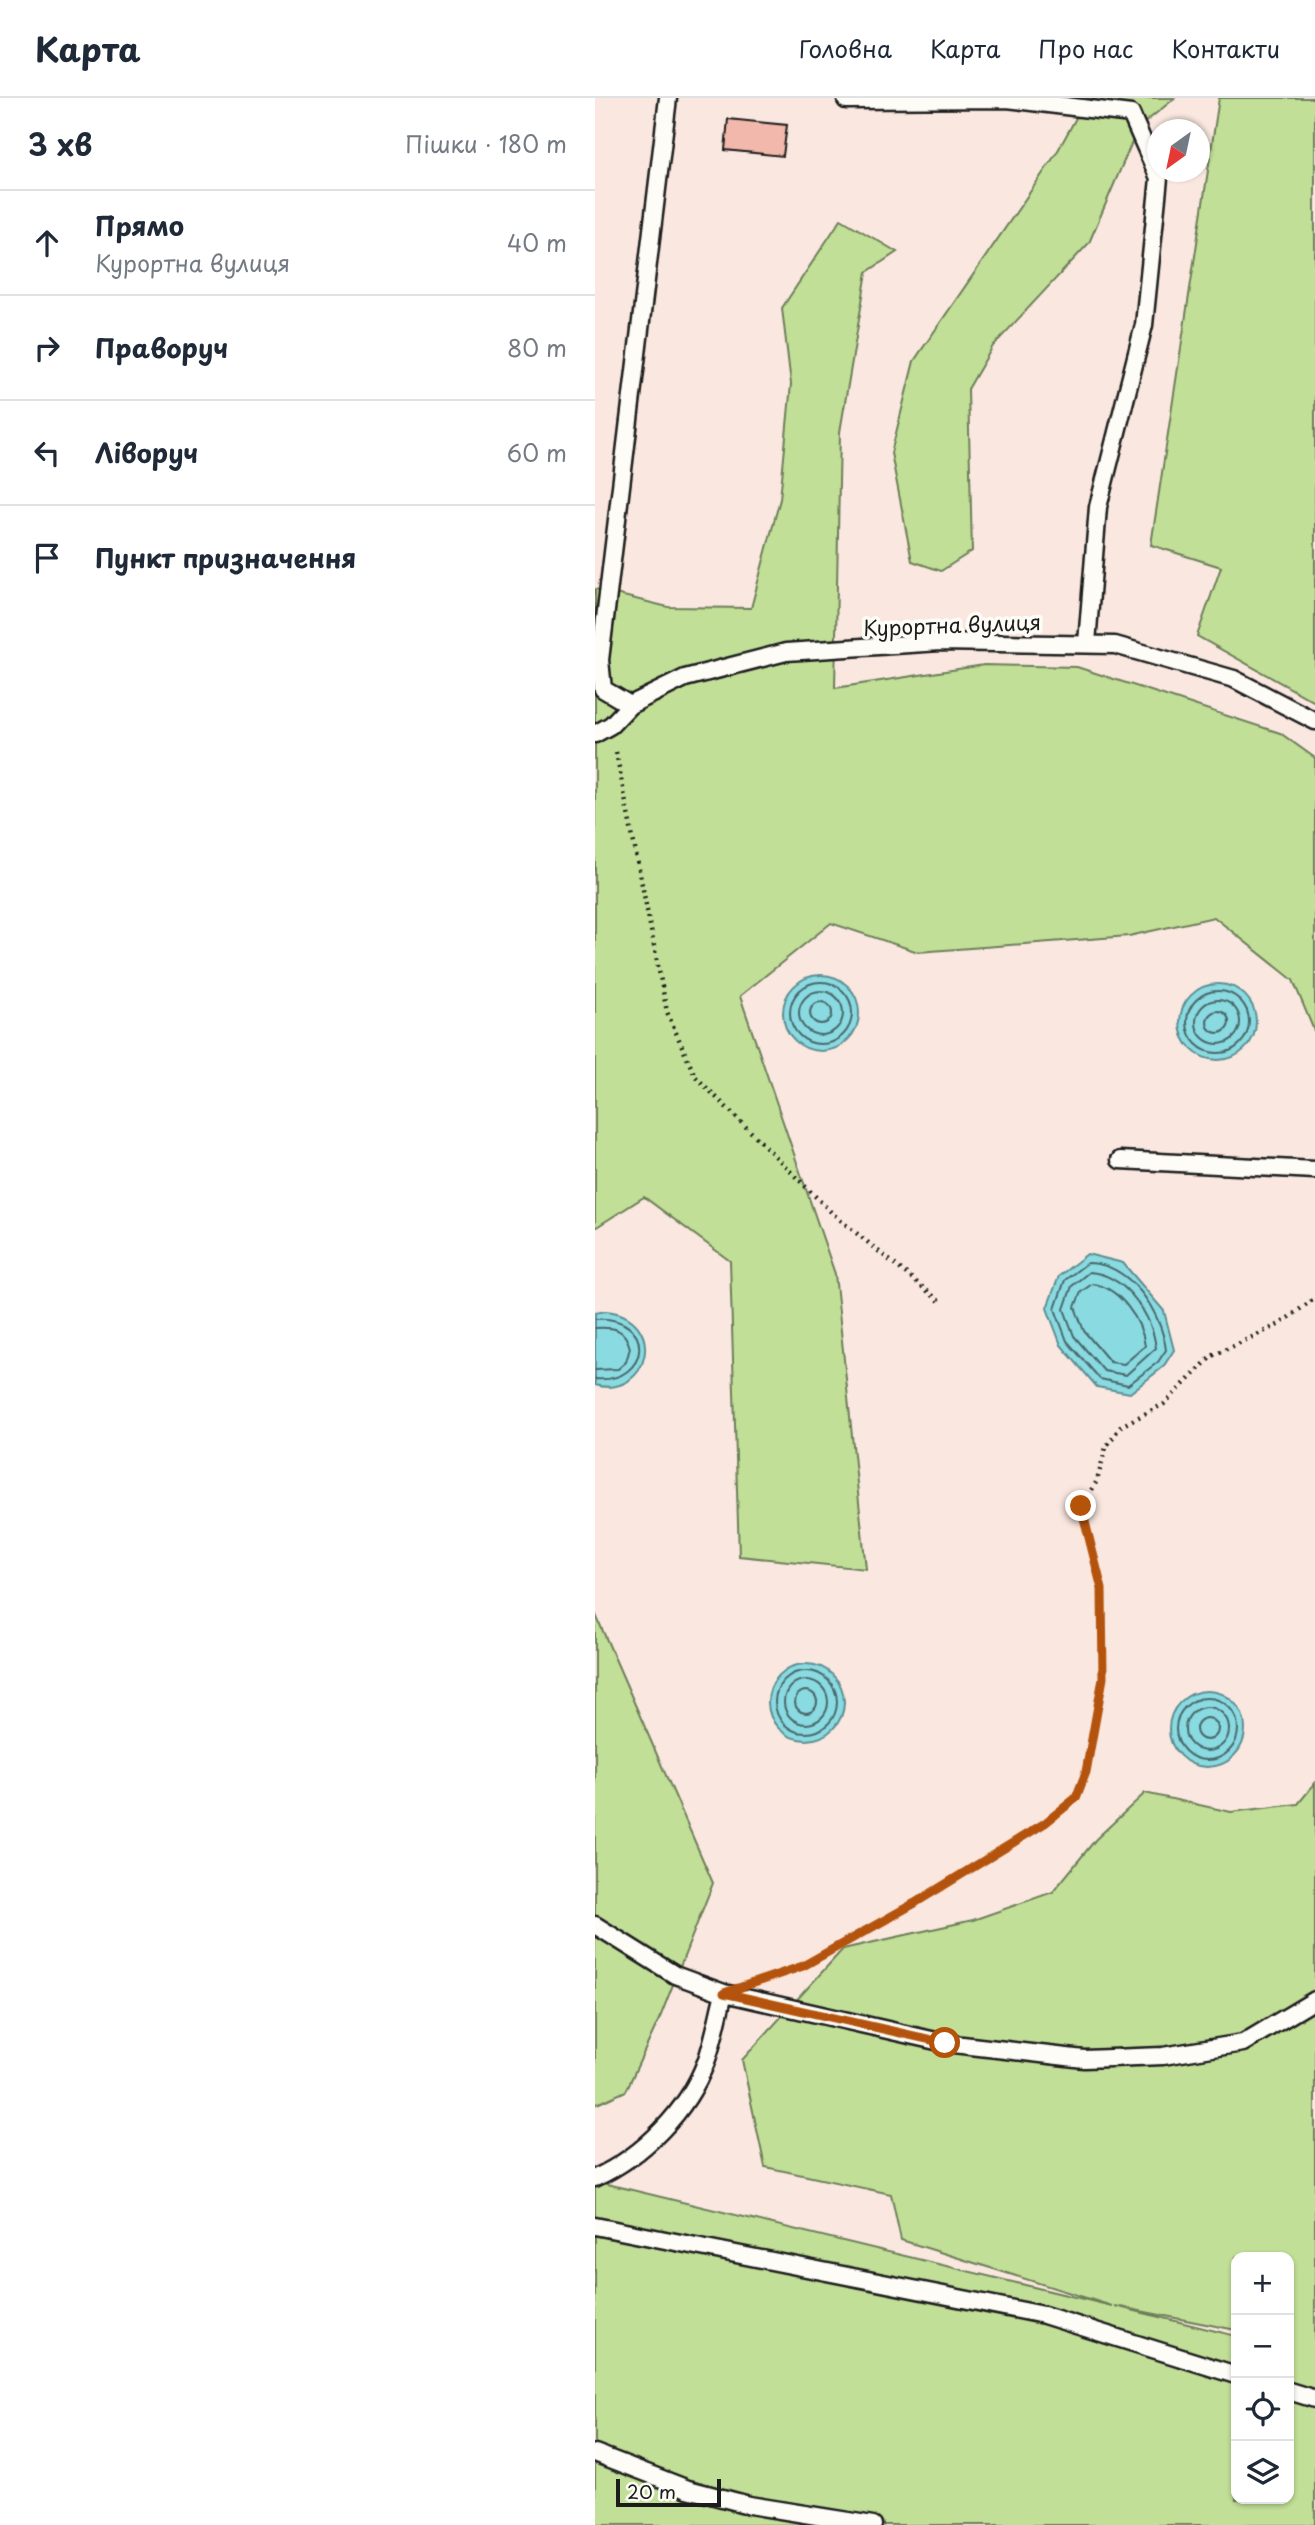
<!DOCTYPE html>
<html lang="uk">
<meta charset="utf-8">
<style>
:root{--surface:#fff;--page:#f6f6f7;--text:#1f2937;--muted:#747a83;--line:#e0e1e3}
body{margin:0;font-family:"Playpen Sans",sans-serif;background:var(--page);color:var(--text)}
.controls{position:absolute;right:21px;bottom:21px;display:grid;overflow:hidden;border-radius:14px;box-shadow:0 2px 5px #0004}
.controls button{width:63px;height:63px;display:grid;place-items:center;padding:0;border:0;border-bottom:2px solid var(--line);background:var(--surface);color:var(--text);font:35px sans-serif}
.compass{position:absolute;left:552px;top:21px;width:63px;height:63px;border-radius:50%;background:var(--surface);box-shadow:0 2px 5px #0004;rotate:213deg}
.scale{position:absolute;left:21px;bottom:18px;width:105px;box-sizing:border-box;padding-left:7px;border:4px solid #1c1c1c;border-top:0;font-size:19px;line-height:24px;white-space:nowrap;color:#1c1c1c;-webkit-text-stroke:5px #fdfcf7;paint-order:stroke}
.stop{position:absolute;width:21px;height:21px;margin:-16px;border:5px solid #b45309;border-radius:50%;background:#fff}
.stop.end{background:#b45309;border-color:#fff;box-shadow:0 2px 7px #0008}
.list{margin:0;padding:0;list-style:none}
h2{display:flex;justify-content:space-between;align-items:center;height:91px;margin:0;padding:0 28px;font-size:30px}
h2 small{font-size:23px;font-weight:400;color:var(--muted)}
.list li{display:grid;grid-template-columns:46px 1fr auto;gap:21px;align-items:center;box-sizing:border-box;height:105px;padding:0 28px;border-top:2px solid var(--line)}
.list b{display:block;font-size:26px;white-space:nowrap}
.list p{margin:0;font-size:23px;white-space:nowrap;color:var(--muted)}
.list em{font-size:23px;font-style:normal;color:var(--muted)}
.icon{flex:none;width:38px;height:38px;fill:none;stroke:currentColor;stroke-width:2;stroke-linecap:round;stroke-linejoin:round}
.map{position:relative;flex:none;width:720px;height:2427px;overflow:hidden}
header{display:flex;align-items:center;gap:42px;box-sizing:border-box;height:98px;padding:0 35px;background:var(--surface);border-bottom:2px solid var(--line)}
header strong{font-size:33px}
nav{display:flex;gap:38px;margin-inline-start:auto;font-size:24px}
main{display:flex}
aside{flex:1;background:var(--surface)}
.map>svg:first-child{display:block}
.green{fill:#c1df97;stroke:#6e7e5a;stroke-width:2;fill-rule:evenodd}
.water{fill:#89dae1;stroke:#5d8e92;stroke-width:2}
.lines{fill:none;stroke-linecap:round;stroke-linejoin:round}
.shore{stroke:#48686b;stroke-width:2}
.building{fill:#f2b8ac;stroke:#1c1c1c;stroke-width:2}
.service-casing{stroke:#1c1c1c;stroke-width:21}
.path{stroke:#1c1c1c;stroke-width:4.5;stroke-dasharray:2 5;stroke-linecap:butt}
.service{stroke:#fdfcf7;stroke-width:16}
.route{stroke:#b45309;stroke-width:9}
.labels{text-anchor:middle;dominant-baseline:central;stroke-width:7;stroke-linejoin:round;paint-order:stroke}
.street-label{font-size:21px;fill:#1c1c1c;stroke:#fdfcf7}
</style>
<header>
<strong>Карта</strong>
<nav><a>Головна</a><a>Карта</a><a>Про нас</a><a>Контакти</a></nav>
</header>
<main>
<aside>
<h2>3 хв<small>Пішки · 180 m</small></h2>
<ul class="list">
<li><svg class="icon" aria-label="ahead" viewBox="0 0 24 24"><path d="M12 20V5M6 11l6-6 6 6"/></svg><div><b>Прямо</b><p>Курортна вулиця</p></div><em>40 m</em></li>
<li><svg class="icon" aria-label="right" viewBox="0 0 24 24"><path d="M7 20v-9h11M14 6l5 5-5 5"/></svg><div><b>Праворуч</b></div><em>80 m</em></li>
<li><svg class="icon" aria-label="left" viewBox="0 0 24 24"><path d="M17 20v-9H6M10 6l-5 5 5 5"/></svg><div><b>Ліворуч</b></div><em>60 m</em></li>
<li><svg class="icon" aria-label="arrive" viewBox="0 0 24 24"><path d="M6 21V4h12l-3 4 3 4H6"/></svg><div><b>Пункт призначення</b></div></li>
</ul>
</aside>
<div class="map">
<svg width="720" height="2427" viewBox="0 0 720 2427">
<rect width="100%" height="100%" fill="#fae8e0"/>
<filter id="ink" filterUnits="userSpaceOnUse"><feTurbulence type="fractalNoise" baseFrequency=".0143" numOctaves="2"/><feDisplacementMap in="SourceGraphic" scale="14" xChannelSelector="R" yChannelSelector="G"/><feConvolveMatrix kernelMatrix="1 2 1 2 8 2 1 2 1" color-interpolation-filters="sRGB"/></filter>
<g filter="url(#ink)">
<path class="green" d="M492 0H580L543 30 494 145 398 248 373 291 377 453 346 473 317 463 296 355 319 263 461 56Z
M624 0H720V604L602 538 626 469 556 447Z
M246 121 302 154 272 174 245 334 240 590 389 567 482 569 685 635 720 660V935L698 882 619 819 534 838 323 854 236 825 145 898 240 1176 271 1471 144 1458 135 1163 49 1099 0 1130V491L73 509 156 510 185 401 196 286 187 210Z
M0 1515 118 1785 66 1917 31 1993 0 2007Z
M720 1685V2427H0V2083L517 2208 306 2142 296 2096 170 2069 147 1962 248 1851 378 1822 458 1794 501 1741 550 1695 636 1714 703 1706ZM641 2159H694V2401H641V2238L520 2208 641 2232Z"/>
<path class="water" d="M188 915a38 38 0 1 1 76 0a38 38 0 1 1-76 0Z
M585 924a38 38 0 1 1 76 0a38 38 0 1 1-76 0Z
M492 1156 528 1165 569 1213 579 1252 568 1269 535 1295 502 1289 466 1247 452 1210 464 1178Z
M11 1213C73 1219 55 1302 0 1287V1215Z
M173 1604a38 38 0 1 1 76 0a38 38 0 1 1-76 0Z
M574 1631a38 38 0 1 1 76 0a38 38 0 1 1-76 0Z"/>
<g class="lines">
<path class="shore" d="M195 915a31 31 0 1 1 62 0a31 31 0 1 1-62 0Z
M204 915a22 22 0 1 1 44 0a22 22 0 1 1-44 0Z
M592 924a31 31 0 1 1 62 0a31 31 0 1 1-62 0Z
M601 924a22 22 0 1 1 44 0a22 22 0 1 1-44 0Z
M215 915a11 11 0 1 1 22 0a11 11 0 1 1-22 0Z
M612 924a11 11 0 1 1 22 0a11 11 0 1 1-22 0Z
M492 1165C535 1165 566 1213 571 1252L563 1264 533 1287 505 1281 472 1243 460 1211 470 1182Z
M494 1174C530 1176 557 1217 561 1250L531 1277 509 1273 479 1238 469 1211 477 1188Z
M497 1186C524 1188 547 1223 550 1248L529 1266 515 1264 489 1233 480 1209 486 1194Z
M0 1221C62 1217 56 1286 0 1281
M0 1230C19 1229 30 1230 35 1250L31 1264 23 1271 0 1272
M180 1604a31 31 0 1 1 62 0a31 31 0 1 1-62 0Z
M189 1604a22 22 0 1 1 44 0a22 22 0 1 1-44 0Z
M200 1604a11 11 0 1 1 22 0a11 11 0 1 1-22 0Z
M581 1631a31 31 0 1 1 62 0a31 31 0 1 1-62 0Z
M590 1631a22 22 0 1 1 44 0a22 22 0 1 1-44 0Z
M601 1631a11 11 0 1 1 22 0a11 11 0 1 1-22 0Z"/>
</g>
<path class="building" d="M133 21 192 27 188 58 130 52Z"/>
<g class="lines">
<defs>
<path id="service" d="M251 2 412 1 536 16 564 80 549 227 503 409 492 545
M35 607 8 591 5 562 73 0
M0 636 16 627 35 607 90 580 191 554 345 544 520 547 639 581 720 623
M525 1062 720 1072
M0 1827 80 1877 129 1895 350 1945 489 1961 568 1958 648 1945 720 1902
M0 2080C48 2058 92 2014 111 1964 119 1942 123 1918 129 1895
M0 2128 449 2217 641 2277
M694 2293 720 2301
M0 2355 93 2391 154 2407 278 2427"/>
</defs>
<use href="#service" class="service-casing"/>
<path class="path" d="M21 654 72 914 100 978 238 1116 347 1205
M176 1879 208 1868 320 1805 450 1725 481 1701 490 1674 508 1580 507 1491 486 1408 502 1383 511 1349 526 1328 569 1306 617 1258 685 1226 720 1200"/>
<use href="#service" class="service"/>
</g>
</g>
<g class="lines" filter="url(#ink)">
<path class="route" d="M350 1945 129 1895 208 1868 320 1805 450 1725 481 1700 491 1674 508 1580 507 1491 486 1408"/>
</g>
<g class="labels">
<g class="street-label">
<text transform="translate(357 526) rotate(-2)">Курортна вулиця</text>
</g>
</g>
</svg>
<div class="controls">
<button>+</button>
<button>−</button>
<button><svg class="icon" aria-label="locate" viewBox="0 0 24 24"><circle cx="12" cy="12" r="6"/><path d="M12 2v4M12 18v4M2 12h4M18 12h4"/></svg></button>
<button><svg class="icon" aria-label="layers" viewBox="0 0 24 24"><path d="M12 4l9 5-9 5-9-5zM3 14l9 5 9-5"/></svg></button>
</div>
<svg class="compass" viewBox="-18 -18 36 36"><path d="M0-13l5 13h-10z" fill="#e53935"/><path d="M0 13l5-13h-10z" fill="#747a83"/></svg>
<div class="scale">20 m</div>
<div class="stop" style="left:350px;top:1945px"></div>
<div class="stop end" style="left:486px;top:1408px"></div>
</div>
</main>
